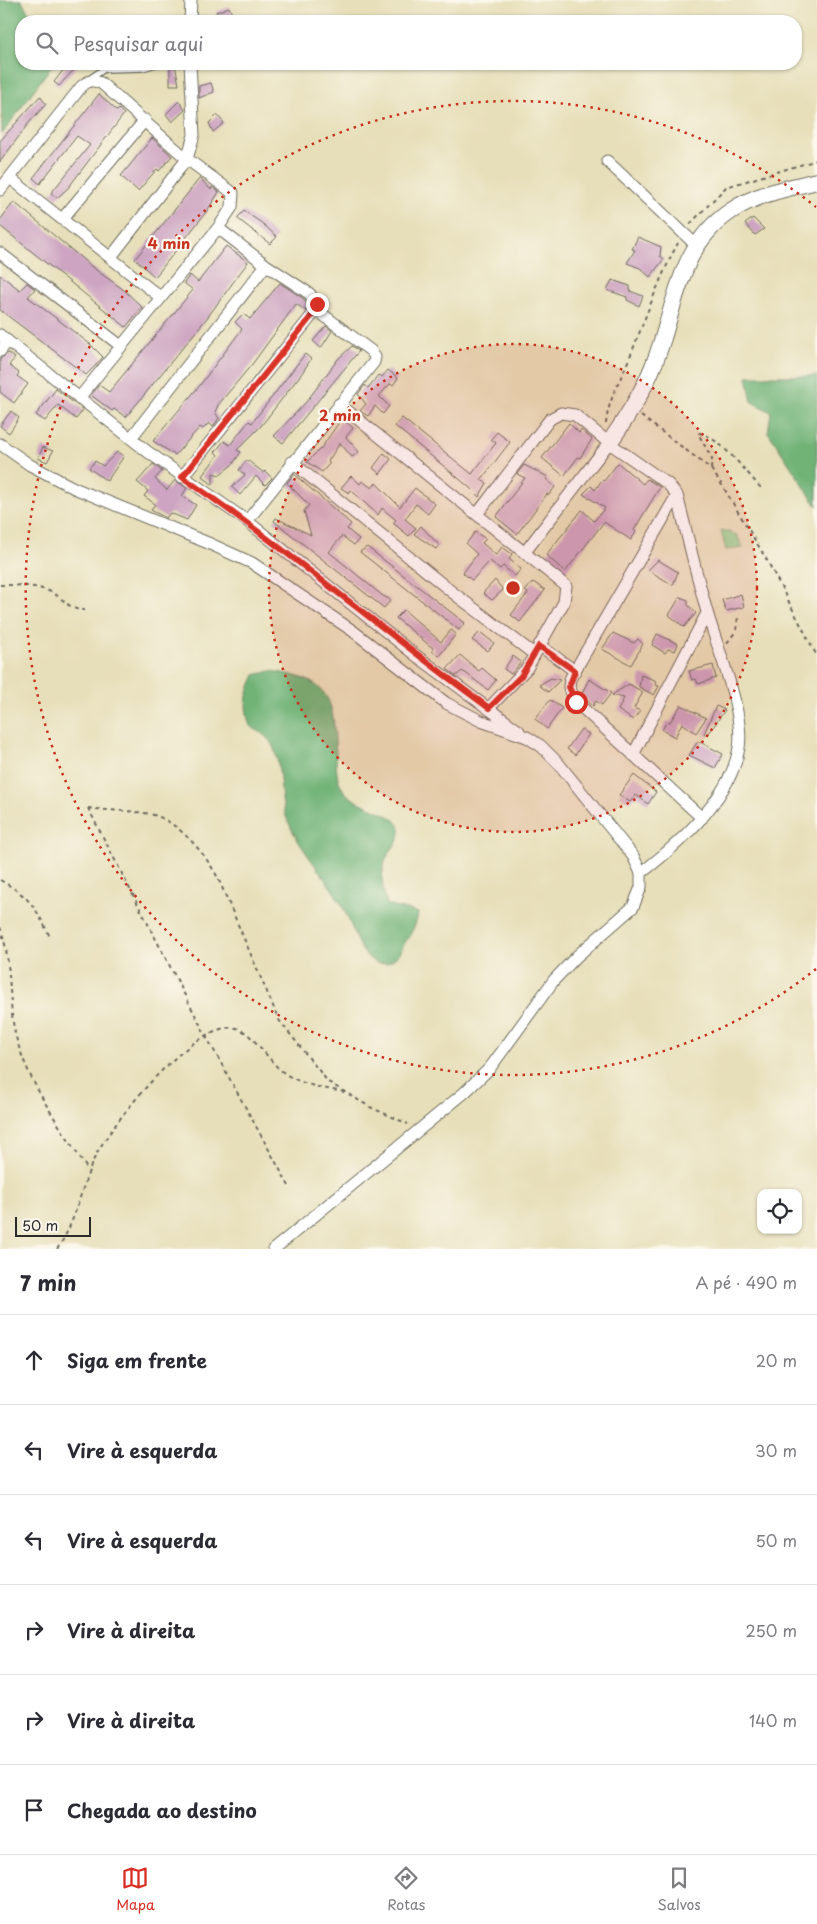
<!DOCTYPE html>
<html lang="pt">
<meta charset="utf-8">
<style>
:root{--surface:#fff;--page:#f7f7f7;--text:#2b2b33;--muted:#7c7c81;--line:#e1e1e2;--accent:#d93025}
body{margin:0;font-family:"Playpen Sans",sans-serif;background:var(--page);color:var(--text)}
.controls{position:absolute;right:15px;bottom:15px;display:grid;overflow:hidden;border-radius:10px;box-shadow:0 1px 4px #0004}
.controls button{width:45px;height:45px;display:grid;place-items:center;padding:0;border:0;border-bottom:1px solid var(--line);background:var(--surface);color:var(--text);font:25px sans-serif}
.scale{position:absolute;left:15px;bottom:12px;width:76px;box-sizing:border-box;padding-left:5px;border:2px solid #2b2b2b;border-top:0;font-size:14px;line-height:18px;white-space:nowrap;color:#2b2b2b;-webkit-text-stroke:4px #fbf7ec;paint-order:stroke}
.stop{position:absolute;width:15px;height:15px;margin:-11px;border:4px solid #d93025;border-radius:50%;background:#fff}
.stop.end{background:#d93025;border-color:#fff;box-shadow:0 1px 5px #0008}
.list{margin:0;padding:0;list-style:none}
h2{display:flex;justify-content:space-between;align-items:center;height:65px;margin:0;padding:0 20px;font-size:21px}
h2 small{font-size:16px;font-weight:400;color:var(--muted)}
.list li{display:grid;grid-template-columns:32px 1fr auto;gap:15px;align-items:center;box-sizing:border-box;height:90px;padding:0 20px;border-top:1px solid var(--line)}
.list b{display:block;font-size:19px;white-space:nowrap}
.list em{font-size:16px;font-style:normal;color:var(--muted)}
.icon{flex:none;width:28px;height:28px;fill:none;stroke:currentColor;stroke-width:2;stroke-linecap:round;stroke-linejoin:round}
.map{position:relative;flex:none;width:817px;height:1249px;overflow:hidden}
.search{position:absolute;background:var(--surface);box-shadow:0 1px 4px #0004;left:15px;right:15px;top:15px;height:55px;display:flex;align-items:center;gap:12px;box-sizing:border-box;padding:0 18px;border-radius:20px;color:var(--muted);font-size:19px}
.sheet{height:605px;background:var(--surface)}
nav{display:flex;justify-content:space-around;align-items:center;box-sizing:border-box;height:70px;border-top:1px solid var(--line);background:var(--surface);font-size:14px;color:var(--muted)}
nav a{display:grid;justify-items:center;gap:2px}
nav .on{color:var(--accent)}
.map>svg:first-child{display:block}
.green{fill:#8cd18b;stroke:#5c7e5b}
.forest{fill:#71b377;stroke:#4e6f51}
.building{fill:#cda4c1}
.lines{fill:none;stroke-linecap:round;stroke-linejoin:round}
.lane-casing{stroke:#6d6a5d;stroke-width:8}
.street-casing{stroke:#6d6a5d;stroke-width:13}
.secondary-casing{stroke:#6d6a5d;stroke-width:18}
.path{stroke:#6d6a5d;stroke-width:2;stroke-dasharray:4 4;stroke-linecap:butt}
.lane{stroke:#fff;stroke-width:5.5}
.street{stroke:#fff;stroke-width:11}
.secondary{stroke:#fff;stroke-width:16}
.route{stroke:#d93025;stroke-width:6}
.ring{fill:none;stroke:#c8321e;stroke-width:2.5;stroke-dasharray:2.5 5}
.centre{fill:#c8321e;stroke:#fbf7ec;stroke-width:2.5}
.ring-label{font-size:15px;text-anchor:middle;font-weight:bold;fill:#c8321e;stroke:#fbf7ec;stroke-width:4.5;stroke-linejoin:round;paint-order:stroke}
</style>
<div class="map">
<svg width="817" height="1249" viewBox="0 0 817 1249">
<rect width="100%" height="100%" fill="#fbf7ec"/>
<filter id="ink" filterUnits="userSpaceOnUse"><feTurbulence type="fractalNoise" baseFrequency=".02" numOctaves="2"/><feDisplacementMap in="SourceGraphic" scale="10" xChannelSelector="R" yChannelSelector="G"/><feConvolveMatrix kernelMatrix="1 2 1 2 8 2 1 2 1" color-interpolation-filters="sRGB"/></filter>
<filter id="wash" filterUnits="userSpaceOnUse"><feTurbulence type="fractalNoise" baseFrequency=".0096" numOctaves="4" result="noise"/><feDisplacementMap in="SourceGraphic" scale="20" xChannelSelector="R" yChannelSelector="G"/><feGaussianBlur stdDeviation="1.12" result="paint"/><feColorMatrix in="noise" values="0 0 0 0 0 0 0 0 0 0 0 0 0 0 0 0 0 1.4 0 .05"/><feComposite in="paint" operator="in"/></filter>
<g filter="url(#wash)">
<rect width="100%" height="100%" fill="#e7dfb9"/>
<path class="green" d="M721 530 737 535 743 548 726 550Z"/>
<path class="forest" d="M0 0H21L34 21H21V64H53L2 134Z
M747 376H817V506L768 432 771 412 752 402Z
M271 671C332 680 333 698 336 754 336 765 336 778 342 788 351 806 396 811 400 828 402 842 390 848 386 859 380 874 382 889 387 904 399 910 407 908 418 913 417 927 407 938 401 950 396 960 384 968 373 961 358 952 354 930 347 916 332 881 301 854 287 819 278 797 283 771 274 749 270 737 260 732 250 726 243 704 246 695 255 675Z"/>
<g id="blocks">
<path class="building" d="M229 7 235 21H220L216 12Z
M68 64H79L59 86 54 82Z
M170 64H175L179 85H170Z
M211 83 214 92 199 98V86Z
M99 94 117 111 119 109 124 114 68 188 57 198 51 193 90 145 77 136 41 182 40 184 33 178Z
M40 96 46 104 28 124 0 162V141Z
M179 101 185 110 172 122 166 114Z
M217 115 224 123 213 132 209 123Z
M152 138 172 156 159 171 157 169 138 191 121 176Z
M200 178 211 190 212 187 219 192 207 211 155 277 135 259Z
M14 202 92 267 124 290 142 307 126 327 0 226V220Z
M244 211 263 224 277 237 270 244 237 218Z
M753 218 764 229 755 235 745 224Z
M638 237 661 247 660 256 664 259 650 277 640 268 627 263 635 250 632 249Z
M226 246 248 262 207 318 126 417 114 409 112 411 91 395 99 385 109 392 193 290 184 283 190 275 198 282Z
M0 275 20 290 27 283 35 289 28 297 90 344 103 357 95 366 86 375 0 310Z
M612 280 630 286V291L643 296 639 306 627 300V297L607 290Z
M280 283 304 299 309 307 306 311 296 304 253 363 218 405 215 412 219 418 213 427 209 423 203 429 200 427 175 455 153 441 200 385 242 329 235 322 243 314 250 319Z
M326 326 332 331 321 348 313 341Z
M352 346 359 351 283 443 274 436 307 401 338 359Z
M8 353 15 358 9 365 19 373 17 376 28 384 14 403 0 392V359Z
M305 354 311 359 302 373 261 426 237 450 241 452 232 465 219 475 213 473V485L202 476 218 455 215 452 224 441 230 445 249 421 252 423Z
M388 370 398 378 393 385 390 384 379 396 389 406 383 414 375 406 368 416 360 411 366 404 358 394 365 385 368 388 378 375 382 377Z
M56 389 83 410 76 419 58 405 45 421 36 415Z
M11 411 19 418 9 433 0 426Z
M342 418 353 428 346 437 359 452 352 457 340 443 328 461 330 463 322 472 307 462 322 447Z
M402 418 472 474 496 443 491 439 497 432 510 442 481 480 487 483 479 497 469 487 395 426Z
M569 423 579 433 581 430 592 439 580 458 578 457 564 476 542 458Z
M43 447 53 451 47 462 38 458Z
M117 452 124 456 107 481 89 468 95 461 103 466Z
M384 453 391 459 380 474 373 468Z
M247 460 264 473 265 471 272 478 265 485 256 476 240 495 232 487 245 475 239 470Z
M618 463 643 484 647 479 660 487 634 530 636 532 631 540 604 522 565 572 546 555 582 510 594 521 605 508 583 494 591 486 595 490 602 480 604 481Z
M153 464 162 471 155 479 167 490 175 480 187 488 182 496 196 505 187 520 170 513 166 518 151 510 155 504 144 496 148 491 137 482Z
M524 465 548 477 546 479 555 487 549 495 547 494 517 534 496 517 525 478 517 474Z
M294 474 351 524 347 529 359 539 354 545 342 536 329 552 383 596 391 600 384 608 274 521 276 518 311 535 304 511 309 505 287 483Z
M351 476 360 484 362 481 372 488 376 483 400 507 415 488 435 504 428 514 416 504 405 519 416 528 409 536 393 523 396 520 382 508 378 515 351 490 349 493 341 488Z
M421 526 439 545 436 549 414 534Z
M475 532 486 539 482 543 496 555 502 547 512 554 509 559 521 569 515 576 503 566 500 569 490 561 472 580 463 573 477 554 466 544Z
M367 547 465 623 459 630 360 552Z
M658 560 678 572 673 585 648 570Z
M495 580 503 590 492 600 483 593Z
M533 582 545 590 520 622 511 615 528 593 525 591Z
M741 594 744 607 726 611 722 600Z
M680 597 688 600V605L696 613 684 627 669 615Z
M404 610 441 642 451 630 456 634 439 656 432 651 434 649 396 618Z
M480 632 494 643 488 651 472 640Z
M613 633 634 643 638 639 643 644 631 665 602 649Z
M657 634 678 644 675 651 668 649 665 653 652 645Z
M460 655 479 671 482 668 496 680 488 690 467 674 462 671 456 676 447 669Z
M513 656 521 662 511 674 504 669Z
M713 665 716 678 698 684 696 679 692 680 689 671Z
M641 675 655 680 656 685 659 686 654 695 639 687Z
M551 678 560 680 548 692 539 685Z
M589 679 611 693 602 705 596 701 593 706 581 695Z
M629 684 643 692 634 708 640 711 633 720 618 710 624 698 612 695Z
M550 700 562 708 547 729 535 719Z
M681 705 706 718 696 733 682 723 675 737 662 730 667 721 670 722Z
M716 706 725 710 707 736 704 734Z
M581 729 589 734 575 755 567 749Z
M698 741 723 754 715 768 689 755Z
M634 775 656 792 648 804 636 795 630 802 619 795Z"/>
</g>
</g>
<g filter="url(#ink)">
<use href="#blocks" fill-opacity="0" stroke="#6d6a5d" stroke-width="1"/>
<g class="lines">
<defs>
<path id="lane" d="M88 80 104 69 142 68 156 64"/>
<path id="street" d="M190 21 191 0
M607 161 697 246
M10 178 160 297
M0 190 81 87C87 81 92 79 101 83L187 159 233 193 232 207 218 228 79 398
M63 218 145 120
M218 228 266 265 310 294 322 314 371 351 375 357 374 362 247 521
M0 253 121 346
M111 257 187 159 194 135 190 64
M0 335 148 452 247 521 414 654 519 731
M0 351 8 341
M339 404 566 586 564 602 527 668 489 708
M131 438 266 265
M0 444 30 465 74 488 208 543 252 563 353 631 446 703 481 721 527 737 541 746 559 764 633 856 641 873V887L633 907 577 956 554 980 490 1068 464 1093 274 1249
M292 462 452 592 534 654
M182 477 318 308
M677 495 570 679 569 687 576 702 702 818
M478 513 550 419 561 413 575 415 609 443 668 484 677 495C687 534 696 573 707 612 717 648 745 712 739 748 731 798 679 844 641 873
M525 552 609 443
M539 645 575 671
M633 755 707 613"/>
<path id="secondary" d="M609 443C629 415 647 386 658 353 677 300 680 245 731 211 756 194 788 188 817 181"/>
</defs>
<use href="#lane" class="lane-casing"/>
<use href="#street" class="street-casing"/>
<use href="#secondary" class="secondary-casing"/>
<path class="path" d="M690 224 726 187 817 160
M641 416 711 469 722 485 768 562 817 656
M606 424C608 400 620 381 629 359 645 320 658 280 678 243
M711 469 712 459 698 433C718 435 747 473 761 488
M0 585C17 585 35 585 51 592 64 598 69 611 85 610
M727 643 736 631 738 617
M88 808C106 811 141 810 157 816 182 826 206 855 218 878L279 1020 328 1082 370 1107 408 1124
M88 808 206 1036 289 1186
M0 880C30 897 35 906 50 937
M0 927C13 962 7 1001 16 1037 29 1086 63 1130 89 1172
M57 1249C78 1220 81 1182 98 1151 117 1118 194 1020 236 1028 252 1031 269 1062 283 1072 300 1085 323 1088 344 1092"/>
<use href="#lane" class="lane"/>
<use href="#street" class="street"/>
<use href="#secondary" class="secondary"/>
</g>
</g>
<g class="lines" filter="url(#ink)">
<path class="route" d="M317 304 318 308 182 477C288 549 385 633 489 708L521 676 539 646 575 671 569 687 576 702"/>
</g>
<circle cx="513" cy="588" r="244" fill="#c8321e" fill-opacity=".12"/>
<g class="ring">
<circle cx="513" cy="588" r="244"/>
<path d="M816 969A487 487 0 1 1 816 207"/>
</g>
<circle cx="513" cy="588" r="8" class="centre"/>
<g class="ring-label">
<text x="169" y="249">4 min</text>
<text x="340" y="421">2 min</text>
</g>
</svg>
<div class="controls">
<button><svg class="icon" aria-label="locate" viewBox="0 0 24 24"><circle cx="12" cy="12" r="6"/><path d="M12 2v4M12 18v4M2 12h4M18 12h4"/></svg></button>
</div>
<div class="scale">50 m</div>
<div class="stop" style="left:576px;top:702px"></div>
<div class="stop end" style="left:317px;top:304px"></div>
<div class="search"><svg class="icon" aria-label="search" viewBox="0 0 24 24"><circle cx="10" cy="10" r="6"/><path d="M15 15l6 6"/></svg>Pesquisar aqui</div>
</div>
<section class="sheet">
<h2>7 min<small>A pé · 490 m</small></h2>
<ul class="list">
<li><svg class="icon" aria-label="ahead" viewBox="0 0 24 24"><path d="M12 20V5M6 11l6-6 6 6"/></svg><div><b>Siga em frente</b></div><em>20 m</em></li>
<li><svg class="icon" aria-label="left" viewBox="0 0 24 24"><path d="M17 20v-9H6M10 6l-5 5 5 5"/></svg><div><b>Vire à esquerda</b></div><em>30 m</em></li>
<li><svg class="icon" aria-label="left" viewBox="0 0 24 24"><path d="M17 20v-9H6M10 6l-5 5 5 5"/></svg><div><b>Vire à esquerda</b></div><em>50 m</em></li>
<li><svg class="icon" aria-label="right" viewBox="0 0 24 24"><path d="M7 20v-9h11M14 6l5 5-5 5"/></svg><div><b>Vire à direita</b></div><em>250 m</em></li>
<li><svg class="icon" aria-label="right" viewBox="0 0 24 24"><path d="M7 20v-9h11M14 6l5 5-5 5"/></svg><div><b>Vire à direita</b></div><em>140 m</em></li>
<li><svg class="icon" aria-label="arrive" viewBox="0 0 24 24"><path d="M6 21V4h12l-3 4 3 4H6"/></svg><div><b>Chegada ao destino</b></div></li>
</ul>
</section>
<nav>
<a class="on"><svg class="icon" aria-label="map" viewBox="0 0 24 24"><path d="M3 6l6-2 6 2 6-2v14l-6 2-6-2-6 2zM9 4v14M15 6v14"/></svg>Mapa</a>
<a><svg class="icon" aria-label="directions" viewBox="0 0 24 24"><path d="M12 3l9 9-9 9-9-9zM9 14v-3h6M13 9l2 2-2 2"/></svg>Rotas</a>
<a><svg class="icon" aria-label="saved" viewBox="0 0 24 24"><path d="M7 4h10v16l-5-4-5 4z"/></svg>Salvos</a>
</nav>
